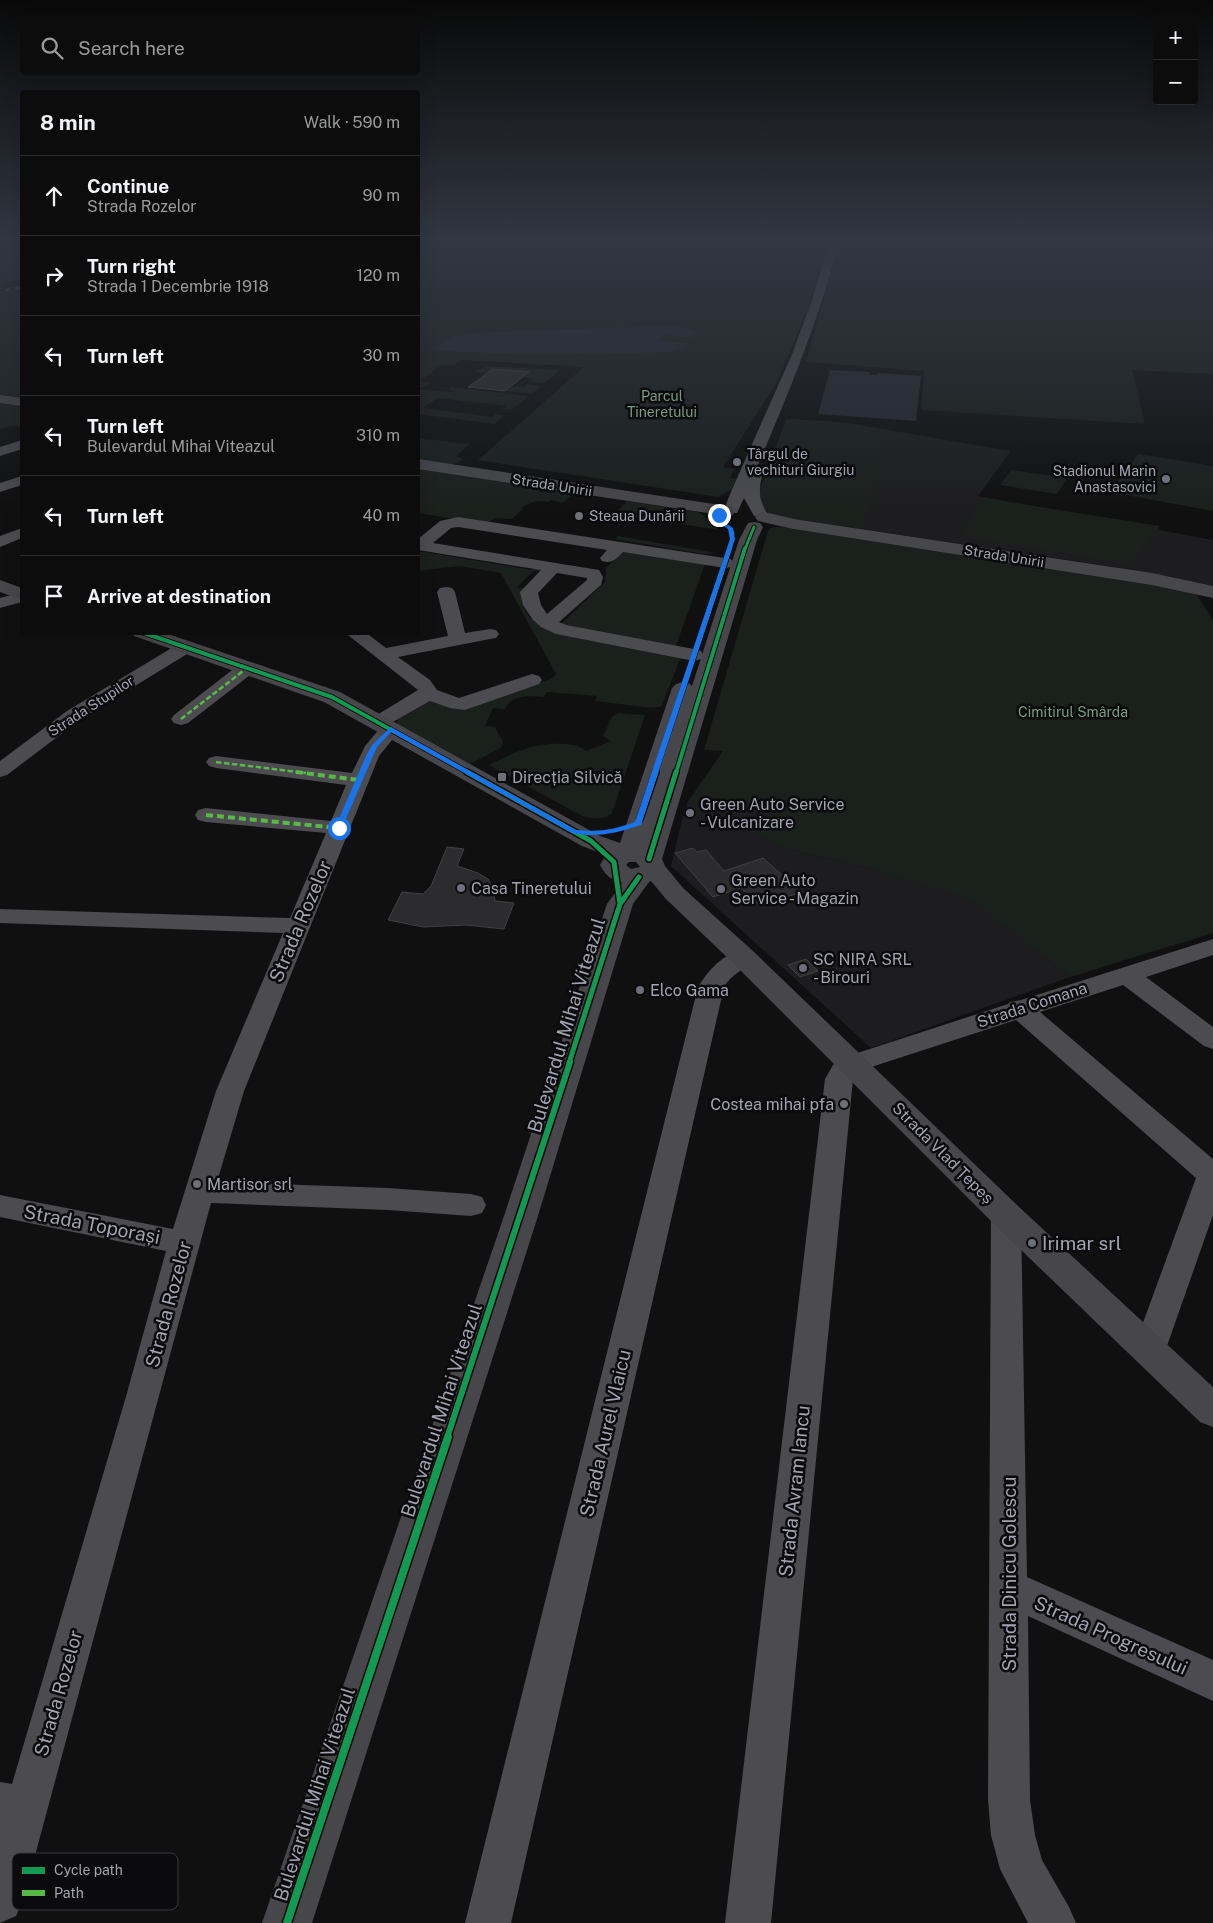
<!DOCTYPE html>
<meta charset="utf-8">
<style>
:root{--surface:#0c0c0c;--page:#1a1a1a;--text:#f1f3f6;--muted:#9a9b9d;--line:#2c2c2d}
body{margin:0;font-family:"Public Sans",sans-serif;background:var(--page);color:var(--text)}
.controls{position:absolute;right:15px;top:15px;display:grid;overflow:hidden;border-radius:5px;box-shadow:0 5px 20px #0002}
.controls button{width:45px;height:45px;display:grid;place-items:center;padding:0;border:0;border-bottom:1px solid var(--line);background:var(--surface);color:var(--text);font:25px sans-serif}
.stop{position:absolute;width:15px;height:15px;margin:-11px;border:4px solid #1a73e8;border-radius:50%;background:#fff}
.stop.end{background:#1a73e8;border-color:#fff;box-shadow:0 1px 5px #0008}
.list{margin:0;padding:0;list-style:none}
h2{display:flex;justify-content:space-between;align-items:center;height:65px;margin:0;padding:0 20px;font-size:21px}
h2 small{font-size:16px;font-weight:400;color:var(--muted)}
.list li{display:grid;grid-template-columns:32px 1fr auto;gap:15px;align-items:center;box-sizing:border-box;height:80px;padding:0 20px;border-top:1px solid var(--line)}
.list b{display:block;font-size:19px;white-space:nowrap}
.list p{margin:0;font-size:16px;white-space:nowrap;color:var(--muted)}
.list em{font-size:16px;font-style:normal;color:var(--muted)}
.icon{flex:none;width:28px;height:28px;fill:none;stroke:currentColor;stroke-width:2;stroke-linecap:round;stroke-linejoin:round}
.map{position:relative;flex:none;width:1213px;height:1923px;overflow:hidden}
.search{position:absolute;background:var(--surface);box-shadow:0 5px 20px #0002;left:20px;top:20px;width:400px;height:55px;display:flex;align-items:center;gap:12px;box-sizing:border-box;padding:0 18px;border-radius:5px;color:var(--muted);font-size:19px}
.panel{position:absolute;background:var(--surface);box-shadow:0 5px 20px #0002;left:20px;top:90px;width:400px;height:545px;border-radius:5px}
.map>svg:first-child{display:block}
.built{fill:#1d1d1f}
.green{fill:#1a201c}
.water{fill:#242931}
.building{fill:#2c2c2e;stroke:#403f44}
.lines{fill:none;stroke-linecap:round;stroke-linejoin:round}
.minor{fill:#4b4b50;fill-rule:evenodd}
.major{fill:#47474b;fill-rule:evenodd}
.rail-casing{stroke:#454649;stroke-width:2.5}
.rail{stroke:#0b0a0c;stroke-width:2;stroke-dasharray:5;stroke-linecap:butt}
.quiet-far1{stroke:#58b947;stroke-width:2.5;stroke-dasharray:5.5 2.5;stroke-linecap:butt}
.quiet{stroke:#58b947;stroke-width:4;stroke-dasharray:7 4;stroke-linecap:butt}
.cycleway-far4-casing{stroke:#0b0a0c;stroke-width:5}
.cycleway-far3-casing{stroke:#0b0a0c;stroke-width:6}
.cycleway-far2-casing{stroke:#0b0a0c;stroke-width:8}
.cycleway-far1-casing{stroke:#0b0a0c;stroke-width:9}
.cycleway-casing{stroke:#0b0a0c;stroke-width:11}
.cycleway-far4{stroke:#139951;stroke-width:3}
.cycleway-far3{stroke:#139951;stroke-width:4}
.cycleway-far2{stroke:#139951;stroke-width:5}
.cycleway-far1{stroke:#139951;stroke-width:6}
.cycleway{stroke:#139951;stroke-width:8}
.route{fill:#1a73e8}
.poi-dot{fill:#6e7079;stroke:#0b0a0c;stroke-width:2}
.labels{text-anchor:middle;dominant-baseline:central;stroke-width:5;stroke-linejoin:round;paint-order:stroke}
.far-park-label{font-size:14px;fill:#789c81;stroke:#0b0a0c}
.far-poi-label{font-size:14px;fill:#a1a3b1;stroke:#0b0a0c;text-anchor:start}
.far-street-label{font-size:14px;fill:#a1a3b1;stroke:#0b0a0c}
.poi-label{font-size:16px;fill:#a1a3b1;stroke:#0b0a0c;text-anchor:start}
.street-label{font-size:16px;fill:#a1a3b1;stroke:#0b0a0c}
.near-street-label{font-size:19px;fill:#a1a3b1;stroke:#0b0a0c}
.near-poi-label{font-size:19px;fill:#a1a3b1;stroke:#0b0a0c;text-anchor:start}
.key{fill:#0b0a0c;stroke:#38383e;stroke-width:1}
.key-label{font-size:14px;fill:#a1a3b1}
</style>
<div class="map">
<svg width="1213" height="1923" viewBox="0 0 1213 1923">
<rect width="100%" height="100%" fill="#101010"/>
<path class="built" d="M792 419 847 423 1011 451 978 496 1213 540V588L1109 566 775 516 759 493 786 420Z
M687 803 781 812 757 833 791 850 860 866 971 898 1070 977 871 1048 671 866 683 816H686Z"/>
<path class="green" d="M0 242H22V279L0 283Z
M418 242H828L806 313 777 382 723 467 734 469 730 478 736 479 731 490 718 497 478 460 584 367 461 360 454 365 443 364 420 381 433 383 418 389 452 392 453 391 449 390 450 387 529 396 511 410 503 409 507 406 438 398 423 408 492 417 496 414 505 415 495 424 418 414Z
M840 242H1213V374L1132 370 1145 424 921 410 924 371 806 362Z
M22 288V400L0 396V292Z
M486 366 560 370 545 383 530 382 533 379 523 377 528 372 493 369 486 374 474 372Z
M527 384 542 386 532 394 505 391 512 386 523 387Z
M0 402 22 405V428L13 426 0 429Z
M792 419 847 423 890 430 863 529 775 516C762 513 758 498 761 486L786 420Z
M418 438 470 444 456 456 463 459C451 470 433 463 418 461Z
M1138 454 1213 466V511L1110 492Z
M418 468 555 489 574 493 562 503 552 500 549 502 537 501 523 506 522 510 512 519 495 518 486 524 418 513Z
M1011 470 1067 478 1057 494 1000 485Z
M983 498 1160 526 1129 564 961 536Z
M627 501 698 512C707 516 711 525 720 530L615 514Z
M773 527H786L1160 584 1196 593 1213 621V933L1070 977 971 899 860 866 791 850 757 833 781 812 687 803 723 751 704 750 767 534 769 529Z
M618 536 717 553 704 554 615 539Z
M418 551 532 570 535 566 540 568V571H533L517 587 524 589C517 617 542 630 565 635L678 656 680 659 662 706 653 708 595 701 597 696 547 692 544 697C531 696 511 694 505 709L493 708 485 726 495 727 503 742 501 748 470 764 397 724 398 719 434 699 466 706 551 679 556 674 501 573 459 566 418 571Z
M622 552 705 564 676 646 562 625V623L605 582 606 568Z
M618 713 645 715 612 813C605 820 592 819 582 816L489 765C516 752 534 742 564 744 574 745 579 745 586 751L611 741 603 736 612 717Z"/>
<path class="water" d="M661 326C671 326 688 324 694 333L692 337 663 335 659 341 688 343 686 347 669 352 551 355 437 351 432 348 455 337 470 333Z
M830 370 869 372V375H877L878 373 921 376 916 421 818 414Z"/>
<path class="building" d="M493 369 529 372 505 391 468 387Z
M447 847 464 849 457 866 478 873 488 879 493 887 495 901 514 903 504 929 466 925 423 927 388 920 402 892 423 894 431 886Z
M693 848 697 852 706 850 724 871 763 858 801 892 760 906 741 888 713 897 675 853Z
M806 959 818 971 800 977 788 965Z"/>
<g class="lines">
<path class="minor" d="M829 242H839C819 320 789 392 758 465L764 469C759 486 757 497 767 513L764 516H754L744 498 737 513H727L724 510 730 494 793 352 813 297Z
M22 440V449L0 456V447Z
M22 476V485L0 492V483Z
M458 517 731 559 733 563 731 567 725 568 623 552C616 559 612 564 602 561L600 558 607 550 458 527 451 528 433 543 599 570 603 577 601 585 559 622 566 625 694 649 701 651 703 655 701 659 694 661 556 634 541 627 533 620 523 605 520 592 541 570 418 550V539L440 521ZM557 573 587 578V580L547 614 541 605 538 593Z
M22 528V538L0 547V536Z
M446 587 452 588 455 592 465 633 490 629 496 630 499 634 496 638 490 639 398 657 430 680 437 690 459 698 532 674 539 676 542 680 539 684 465 710 450 708 430 701 391 723 398 725 401 729 379 756 244 1091 217 1182 388 1188 471 1194 482 1197 486 1205 482 1213 471 1216 388 1210 211 1203 23 1900 16 1916 0 1923V1782L12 1784 127 1393 166 1251 0 1217V1195L173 1229 216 1091 283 933 0 923V909L290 918 326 833 206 822 198 820 195 815 198 810 206 808 331 821 346 785 216 768 209 766 206 762 209 758 216 756 352 773 365 746 381 727 372 726 369 722 372 718 418 690 344 632H365L386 648 448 636 437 592 440 588Z
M22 592V602L0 608V598Z
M186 642 192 643 195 647 192 651 81 719 7 775 0 777V761L67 711 180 643Z
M247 662 254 664 256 668 254 672 188 723 181 725 174 723 171 719 174 715 240 664Z
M1213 939V955L1146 977 1213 1027V1049L1204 1046 1123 985 1040 1012 1213 1159V1215L1162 1360 1150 1364 1138 1360 1133 1350 1196 1178 1016 1020 862 1070 853 1079 771 1923H725L825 1079 833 1065 842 1058 1008 1004 1010 1002 1021 1000Z
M743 949 752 952 755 957C747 969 732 973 724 987L511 1923H465L698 987C709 969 722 955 743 949Z
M1006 1204 1017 1207 1021 1215 1027 1577 1213 1660V1701L1028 1616 1030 1800 1035 1835 1042 1860 1069 1907 1076 1923H1028L1000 1869 991 1835 988 1800 991 1215 995 1207Z"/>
<path class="major" d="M0 395 22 398V406L0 403Z
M418 459 727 506 733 507 735 511 733 515 727 516 418 469Z
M764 512 794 519 1152 573 1213 586V598L1152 585 794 529 758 521 755 517 758 513Z
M754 522 760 523 763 527 757 540 662 859 665 866 683 888 753 951 1018 1206 1213 1387V1427L1200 1422 994 1224 733 963 665 898 651 881 649 882 633 904 537 1219 312 1923H262L503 1219 607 904 622 883C611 880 605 875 600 865L606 855 582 846 324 702 134 636 131 632H162L340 692 600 836 620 843 672 688 676 684 683 682 690 684 692 686 739 540 748 523ZM636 862 640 867 631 869 626 865 629 862Z
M0 580 22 588V600L0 592Z"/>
<defs>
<path id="rail" d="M0 291 22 287"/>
</defs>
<use href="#rail" class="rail-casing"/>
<use href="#rail" class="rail"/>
<path class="quiet-far1" d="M181 719 247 668
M216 762 306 773"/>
<path class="quiet" d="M296 772 359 780
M206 815 339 828"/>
<defs>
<path id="cycleway-far4" d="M728 526 733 533 730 549
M745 549 754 527"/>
<path id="cycleway-far3" d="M141 632 332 697 469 773
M655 773 730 548
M676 773 745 548"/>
<path id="cycleway-far2" d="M467 772 591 841 614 862 620 904
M640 819 656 772
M649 859 676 772
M569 1063 620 904 639 877"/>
<path id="cycleway-far1" d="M447 1438 570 1062"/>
<path id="cycleway" d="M287 1923 448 1437"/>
</defs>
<use href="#cycleway-far4" class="cycleway-far4-casing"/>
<use href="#cycleway-far3" class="cycleway-far3-casing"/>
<use href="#cycleway-far2" class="cycleway-far2-casing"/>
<use href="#cycleway-far1" class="cycleway-far1-casing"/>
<use href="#cycleway" class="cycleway-casing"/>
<use href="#cycleway-far4" class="cycleway-far4"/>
<use href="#cycleway-far3" class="cycleway-far3"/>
<use href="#cycleway-far2" class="cycleway-far2"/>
<use href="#cycleway-far1" class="cycleway-far1"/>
<use href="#cycleway" class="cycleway"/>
</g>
<linearGradient id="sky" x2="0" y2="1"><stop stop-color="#090909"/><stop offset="0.47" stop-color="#313742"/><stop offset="1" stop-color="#313742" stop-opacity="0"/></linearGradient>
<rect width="1213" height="512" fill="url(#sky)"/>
<path class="route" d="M717 514H721L722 521 733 528 735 539 641 825C617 833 597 838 572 833L391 732 377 747 373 756 342 828 336 829 335 828 366 756 372 745 391 727 576 830C602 832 611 830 635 822L730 539 728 529 717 522Z"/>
<g class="poi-dot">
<circle cx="737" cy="462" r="5"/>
<circle cx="1166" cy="479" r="5"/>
<circle cx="579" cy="516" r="5"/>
<rect x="497" y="772" width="10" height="10" rx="2.5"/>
<circle cx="690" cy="813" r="5"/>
<circle cx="461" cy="888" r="5"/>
<circle cx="721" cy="889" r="5"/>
<circle cx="803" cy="968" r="5"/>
<circle cx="640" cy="990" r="5"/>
<circle cx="844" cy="1104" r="5"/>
<circle cx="197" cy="1184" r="5"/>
<circle cx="1032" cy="1243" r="5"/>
</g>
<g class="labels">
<g class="far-park-label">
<text x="662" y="396">Parcul<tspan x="662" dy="16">Tineretului</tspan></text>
<text x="1073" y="712">Cimitirul Smârda</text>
</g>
<g class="far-poi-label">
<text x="747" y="454">Târgul de<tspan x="747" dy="16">vechituri Giurgiu</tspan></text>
<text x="1156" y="471" text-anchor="end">Stadionul Marin<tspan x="1156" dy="16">Anastasovici</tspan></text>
<text x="589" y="516">Steaua Dunării</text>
</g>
<g class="far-street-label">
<text transform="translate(552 485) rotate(9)">Strada Unirii</text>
<text transform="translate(1004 556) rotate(9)">Strada Unirii</text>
<text transform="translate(91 706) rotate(-33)">Strada Stupilor</text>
</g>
<g class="poi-label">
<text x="512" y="777">Direcția Silvică</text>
<text x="700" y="804">Green Auto Service<tspan x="700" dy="18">- Vulcanizare</tspan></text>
<text x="731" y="880">Green Auto<tspan x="731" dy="18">Service - Magazin</tspan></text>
<text x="471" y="888">Casa Tineretului</text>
<text x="813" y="959">SC NIRA SRL<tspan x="813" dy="18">- Birouri</tspan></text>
<text x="650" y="990">Elco Gama</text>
<text x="834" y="1104" text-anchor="end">Costea mihai pfa</text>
<text x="207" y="1184">Martisor srl</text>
</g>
<g class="street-label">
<text transform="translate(1032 1005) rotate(-18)">Strada Comana</text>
<text transform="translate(943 1153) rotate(45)">Strada Vlad Țepeș</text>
</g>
<g class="near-street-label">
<text transform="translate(300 921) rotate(-67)">Strada Rozelor</text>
<text transform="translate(566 1025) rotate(-73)">Bulevardul Mihai Viteazul</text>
<text transform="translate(92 1224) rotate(11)">Strada Toporași</text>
<text transform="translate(168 1304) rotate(-75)">Strada Rozelor</text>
<text transform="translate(441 1410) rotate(-72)">Bulevardul Mihai Viteazul</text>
<text transform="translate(605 1433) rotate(-77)">Strada Aurel Vlaicu</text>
<text transform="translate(794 1491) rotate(-84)">Strada Avram Iancu</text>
<text transform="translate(1009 1574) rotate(-90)">Strada Dinicu Golescu</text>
<text transform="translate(1111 1635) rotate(24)">Strada Progresului</text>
<text transform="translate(58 1693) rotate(-74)">Strada Rozelor</text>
<text transform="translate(314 1794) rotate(-72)">Bulevardul Mihai Viteazul</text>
</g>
<g class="near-poi-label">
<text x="1042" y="1243">Irimar srl</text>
</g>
</g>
<rect x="12" y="1853" width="166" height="57" rx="8" class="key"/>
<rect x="22" y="1867" width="23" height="7" fill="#139951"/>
<rect x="22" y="1890" width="23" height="6" fill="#58b947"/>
<g class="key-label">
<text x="54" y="1875">Cycle path</text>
<text x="54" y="1898">Path</text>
</g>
</svg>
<div class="controls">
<button>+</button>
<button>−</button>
</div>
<div class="stop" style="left:339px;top:828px"></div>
<div class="stop end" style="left:719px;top:515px"></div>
<div class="search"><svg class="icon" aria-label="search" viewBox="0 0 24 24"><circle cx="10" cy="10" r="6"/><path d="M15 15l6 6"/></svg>Search here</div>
<section class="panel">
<h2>8 min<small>Walk · 590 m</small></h2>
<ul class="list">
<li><svg class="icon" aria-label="ahead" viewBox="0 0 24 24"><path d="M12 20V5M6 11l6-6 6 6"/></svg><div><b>Continue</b><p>Strada Rozelor</p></div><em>90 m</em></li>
<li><svg class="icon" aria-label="right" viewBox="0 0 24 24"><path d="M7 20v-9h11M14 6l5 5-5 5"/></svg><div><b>Turn right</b><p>Strada 1 Decembrie 1918</p></div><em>120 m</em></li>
<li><svg class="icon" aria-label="left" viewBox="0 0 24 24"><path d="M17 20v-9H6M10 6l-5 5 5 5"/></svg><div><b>Turn left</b></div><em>30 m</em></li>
<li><svg class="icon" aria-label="left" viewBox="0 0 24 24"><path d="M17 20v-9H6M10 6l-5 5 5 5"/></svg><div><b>Turn left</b><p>Bulevardul Mihai Viteazul</p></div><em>310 m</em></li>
<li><svg class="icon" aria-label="left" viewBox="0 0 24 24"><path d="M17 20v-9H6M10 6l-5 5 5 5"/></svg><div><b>Turn left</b></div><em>40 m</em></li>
<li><svg class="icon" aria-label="arrive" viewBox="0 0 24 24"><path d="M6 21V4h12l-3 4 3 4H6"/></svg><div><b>Arrive at destination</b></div></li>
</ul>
</section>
</div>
